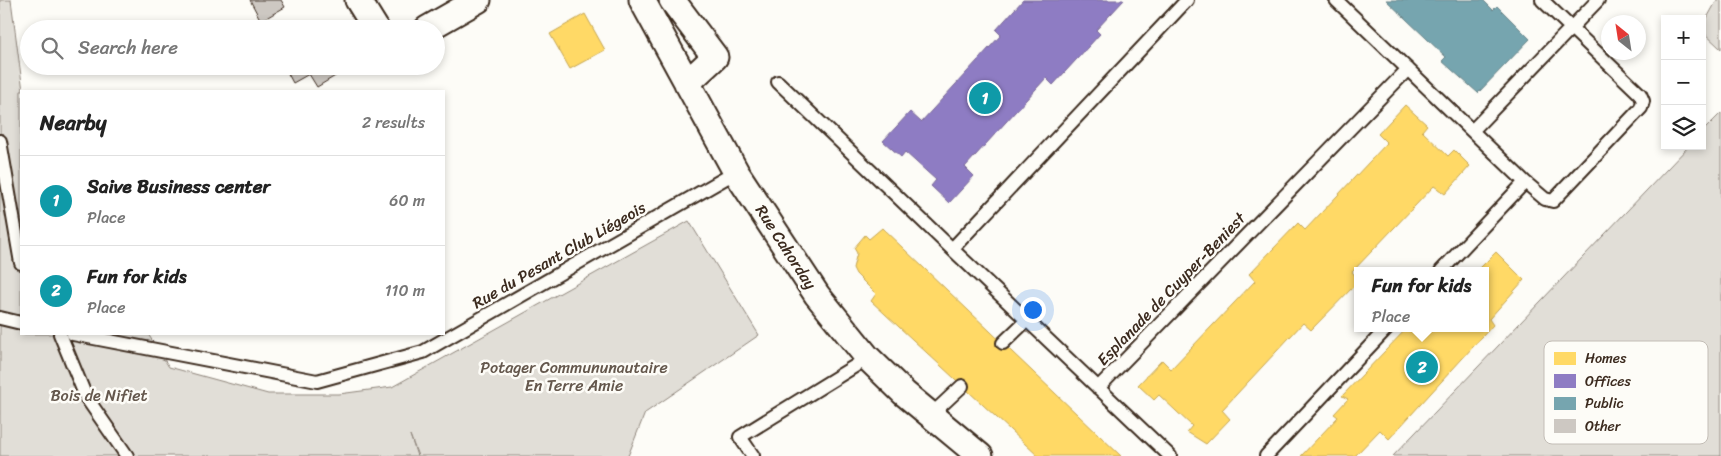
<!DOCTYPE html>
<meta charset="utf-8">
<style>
:root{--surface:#fff;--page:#f2f2f2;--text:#222;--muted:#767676;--line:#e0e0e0;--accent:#0f766e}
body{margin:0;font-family:Sriracha,sans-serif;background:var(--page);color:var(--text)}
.controls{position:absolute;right:15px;top:15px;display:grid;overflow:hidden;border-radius:0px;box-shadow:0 2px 8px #0003}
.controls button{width:45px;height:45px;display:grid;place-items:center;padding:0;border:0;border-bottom:1px solid var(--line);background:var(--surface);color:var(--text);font:25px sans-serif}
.compass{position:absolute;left:1601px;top:15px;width:45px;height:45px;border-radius:50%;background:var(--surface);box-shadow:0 2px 8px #0003;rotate:330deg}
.you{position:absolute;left:1032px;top:309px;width:18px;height:18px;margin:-12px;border:4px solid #fff;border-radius:50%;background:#1a73e8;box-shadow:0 0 0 8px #1a73e833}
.badge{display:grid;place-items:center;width:32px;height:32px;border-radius:50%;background:var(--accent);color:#fff;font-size:16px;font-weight:700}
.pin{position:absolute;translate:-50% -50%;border:2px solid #fff;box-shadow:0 1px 5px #0006}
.popup{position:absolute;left:1354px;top:267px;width:135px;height:65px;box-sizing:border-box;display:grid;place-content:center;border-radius:0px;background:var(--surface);filter:drop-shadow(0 1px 4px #0005);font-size:16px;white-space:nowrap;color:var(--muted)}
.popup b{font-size:19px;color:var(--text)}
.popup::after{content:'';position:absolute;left:50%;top:100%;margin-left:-10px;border:10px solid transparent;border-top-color:var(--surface)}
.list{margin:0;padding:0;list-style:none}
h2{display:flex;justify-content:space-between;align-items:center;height:65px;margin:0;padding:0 20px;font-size:21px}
h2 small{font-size:16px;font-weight:400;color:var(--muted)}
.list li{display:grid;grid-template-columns:32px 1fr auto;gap:15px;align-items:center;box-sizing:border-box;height:90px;padding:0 20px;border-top:1px solid var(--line)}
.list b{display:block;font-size:19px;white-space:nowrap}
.list p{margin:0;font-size:16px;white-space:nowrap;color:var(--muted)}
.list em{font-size:16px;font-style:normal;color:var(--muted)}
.icon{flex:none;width:28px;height:28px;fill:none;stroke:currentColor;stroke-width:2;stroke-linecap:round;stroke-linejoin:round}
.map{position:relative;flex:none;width:1721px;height:456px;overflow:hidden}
.search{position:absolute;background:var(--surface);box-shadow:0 2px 8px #0003;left:20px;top:20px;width:425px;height:55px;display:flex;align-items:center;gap:12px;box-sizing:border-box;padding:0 18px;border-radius:28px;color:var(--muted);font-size:19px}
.panel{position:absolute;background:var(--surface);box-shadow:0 2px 8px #0003;left:20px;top:90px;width:425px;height:245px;border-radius:0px}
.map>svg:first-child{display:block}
.green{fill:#e1ded7;stroke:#8e847a}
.homes{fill:#ffd966;stroke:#c4a450}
.offices{fill:#8e7cc3;stroke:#756392}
.public{fill:#76a5af;stroke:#648084}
.building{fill:#cdc8c2;stroke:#3b2a1e}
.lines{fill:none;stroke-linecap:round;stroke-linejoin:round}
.lane-casing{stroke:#3b2a1e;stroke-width:16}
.street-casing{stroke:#3b2a1e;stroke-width:29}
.lane{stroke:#fdfcf7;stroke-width:12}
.street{stroke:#fdfcf7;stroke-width:25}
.labels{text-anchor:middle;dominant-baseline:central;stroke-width:5;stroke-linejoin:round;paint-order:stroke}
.street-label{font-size:16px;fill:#3b2a1e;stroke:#fdfcf7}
.park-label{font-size:16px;fill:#64574c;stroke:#fdfcf7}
.key{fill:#fdfcf7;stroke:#c3bdb6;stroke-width:1}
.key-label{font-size:14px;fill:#3b2a1e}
</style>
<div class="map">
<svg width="1721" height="456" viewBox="0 0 1721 456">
<rect width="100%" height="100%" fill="#fdfcf7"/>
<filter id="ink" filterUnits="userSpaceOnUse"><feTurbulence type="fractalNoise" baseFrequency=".02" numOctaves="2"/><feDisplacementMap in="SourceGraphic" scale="10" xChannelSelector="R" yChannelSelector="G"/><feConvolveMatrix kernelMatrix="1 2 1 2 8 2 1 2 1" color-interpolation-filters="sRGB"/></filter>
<g filter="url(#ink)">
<path class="green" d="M0 0H11L23 91H21V334H148L169 367 268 394H339L392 387 689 221 759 335 645 413 628 456H418L410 435 417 456H0Z
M1717 0H1721V49L1702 31V27Z
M1721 113V456H1393L1689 146H1702V132Z"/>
<path class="homes" d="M585 14 605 50 570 69 550 34Z
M1405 105 1427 125 1422 131 1448 156 1454 150 1470 166 1445 194 1434 186 1352 272 1358 279V282L1311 330 1303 323 1222 410 1230 419 1206 444 1187 432 1192 426 1159 395 1154 400 1138 385 1162 360 1171 369 1255 281 1249 274 1298 223 1305 230 1387 143 1378 134Z
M882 228 1121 456H1038L871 301 876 294 856 274 853 268 857 253 854 248 865 235 869 239Z
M1496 252 1524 280 1489 319 1493 325 1389 439 1380 430 1355 456H1301L1338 417 1334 414 1348 399 1342 396 1407 328H1486V271H1477Z"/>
<path class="offices" d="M1023 0H1124L1096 30 1100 34 1053 85 1046 78 965 167 974 176 949 203 931 186 936 180 905 152 901 157 883 141 910 112 921 122 1001 35 996 30Z"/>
<path class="public" d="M1386 0H1483L1493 10 1497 6 1530 39 1478 93 1442 61 1446 57Z"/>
<path class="building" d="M250 0H281L285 7 261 21Z
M284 66H346L347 69 317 87 309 74 293 83Z"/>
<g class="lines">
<defs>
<path id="lane" d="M1336 0 1525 182 1545 199 1553 201 1641 108 1643 101 1640 94 1542 0
M778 82 952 249 1170 456
M1472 131 1598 0
M0 141 21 263
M952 249 1187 0
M1441 271 1525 182
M0 318 21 323
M60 334 86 397 127 456
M73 334 317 381 423 352 736 172
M1003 343 1027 320
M1098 388 1408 69
M931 415 962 386
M753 456 740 437 868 358
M1266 456 1387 328"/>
<path id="street" d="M358 0 376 29
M642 0 736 172 817 295 868 358 904 393 980 456
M672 0 715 57 687 83
M427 29 478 0"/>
</defs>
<use href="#lane" class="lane-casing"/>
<use href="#street" class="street-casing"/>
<use href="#lane" class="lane"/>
<use href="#street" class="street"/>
</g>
</g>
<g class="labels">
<g class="street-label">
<text transform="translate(786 247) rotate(57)">Rue Cahorday</text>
<text transform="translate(559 255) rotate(-30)">Rue du Pesant Club Liégeois</text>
<text transform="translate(1171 289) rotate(-46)">Esplanade de Cuyper-Beniest</text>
</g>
<g class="park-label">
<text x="574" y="367">Potager Commununautaire<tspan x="574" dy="18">En Terre Amie</tspan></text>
<text x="99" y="395">Bois de Nifiet</text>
</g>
</g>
<rect x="1544" y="341" width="164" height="103" rx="8" class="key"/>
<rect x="1554" y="352" width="22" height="13" fill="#ffd966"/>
<rect x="1554" y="374" width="22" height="14" fill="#8e7cc3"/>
<rect x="1554" y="397" width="22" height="13" fill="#76a5af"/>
<rect x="1554" y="419" width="22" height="14" fill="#cdc8c2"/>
<g class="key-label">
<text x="1585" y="363">Homes</text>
<text x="1585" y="386">Offices</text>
<text x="1585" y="408">Public</text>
<text x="1585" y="431">Other</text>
</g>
</svg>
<div class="controls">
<button>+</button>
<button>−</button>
<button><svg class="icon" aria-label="layers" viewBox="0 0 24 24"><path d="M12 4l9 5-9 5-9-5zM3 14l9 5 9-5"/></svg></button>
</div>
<svg class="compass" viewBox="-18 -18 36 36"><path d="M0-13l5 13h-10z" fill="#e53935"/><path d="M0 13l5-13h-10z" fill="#767676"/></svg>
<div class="you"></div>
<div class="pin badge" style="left:985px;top:98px;background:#0f9aa8">1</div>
<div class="pin badge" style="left:1422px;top:367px;background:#0f9aa8">2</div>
<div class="popup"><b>Fun for kids</b>Place</div>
<div class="search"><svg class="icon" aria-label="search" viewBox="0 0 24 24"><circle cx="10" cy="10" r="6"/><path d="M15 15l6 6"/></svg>Search here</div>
<section class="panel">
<h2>Nearby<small>2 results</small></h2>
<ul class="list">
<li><span class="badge" style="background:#0f9aa8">1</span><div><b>Saive Business center</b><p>Place</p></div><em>60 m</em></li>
<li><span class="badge" style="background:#0f9aa8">2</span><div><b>Fun for kids</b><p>Place</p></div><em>110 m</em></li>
</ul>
</section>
</div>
